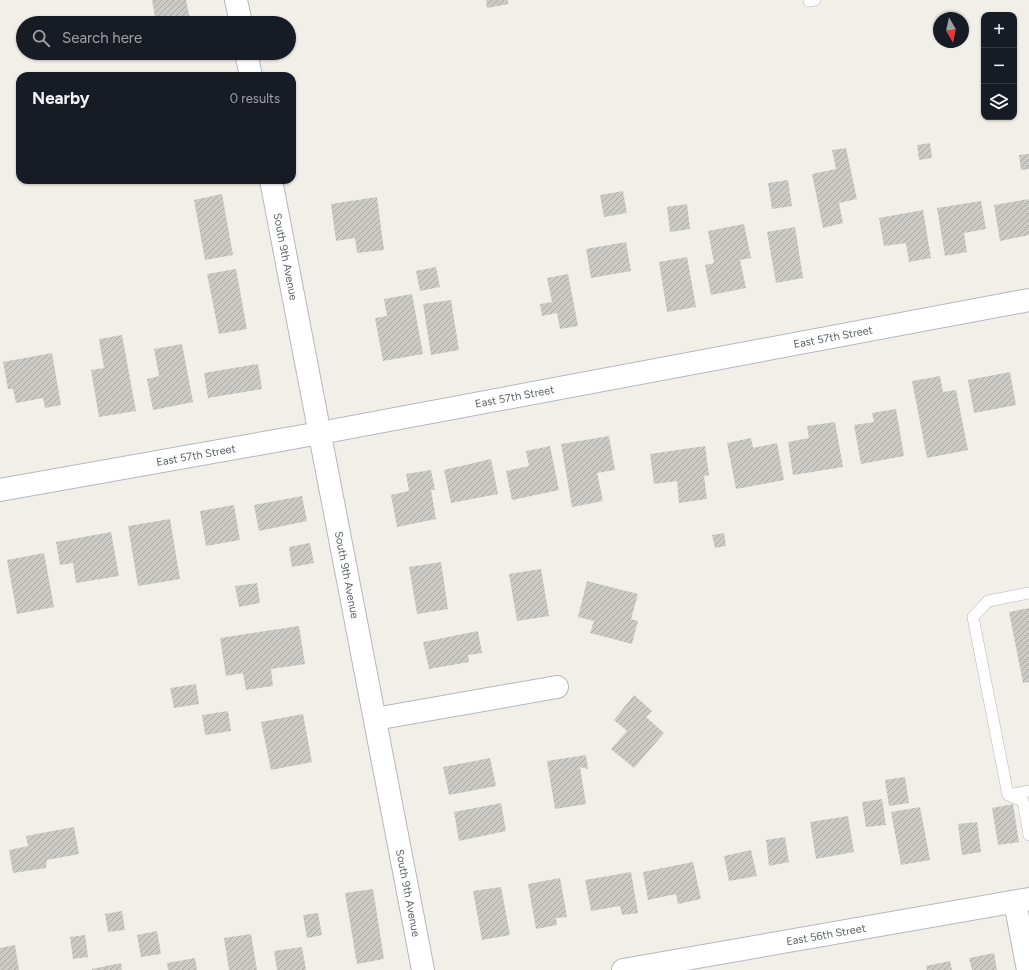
<!DOCTYPE html>
<meta charset="utf-8">
<style>
:root{--surface:#171b24;--page:#20242c;--text:#f1f3f6;--muted:#9ea1a6;--line:#363941}
body{margin:0;font-family:Figtree,sans-serif;background:var(--page);color:var(--text)}
.controls{position:absolute;right:12px;top:12px;display:grid;overflow:hidden;border-radius:8px;box-shadow:0 1px 3px #0004}
.controls button{width:36px;height:36px;display:grid;place-items:center;padding:0;border:0;border-bottom:1px solid var(--line);background:var(--surface);color:var(--text);font:20px sans-serif}
.compass{position:absolute;left:933px;top:12px;width:36px;height:36px;border-radius:50%;background:var(--surface);box-shadow:0 1px 3px #0004;rotate:171deg}
.list{margin:0;padding:0;list-style:none}
h2{display:flex;justify-content:space-between;align-items:center;height:52px;margin:0;padding:0 16px;font-size:17px}
h2 small{font-size:13px;font-weight:400;color:var(--muted)}
.icon{flex:none;width:22px;height:22px;fill:none;stroke:currentColor;stroke-width:2;stroke-linecap:round;stroke-linejoin:round}
.map{position:relative;flex:none;width:1029px;height:970px;overflow:hidden}
.search{position:absolute;background:var(--surface);box-shadow:0 1px 3px #0004;left:16px;top:16px;width:280px;height:44px;display:flex;align-items:center;gap:10px;box-sizing:border-box;padding:0 14px;border-radius:22px;color:var(--muted);font-size:15px}
.panel{position:absolute;background:var(--surface);box-shadow:0 1px 3px #0004;left:16px;top:72px;width:280px;height:112px;border-radius:12px}
.map>svg:first-child{display:block}
.building{fill:url(#building-hatch)}
.lines{fill:none;stroke-linecap:round;stroke-linejoin:round}
.lane-casing{stroke:#b5b8bc;stroke-width:12}
.street-casing{stroke:#b5b8bc;stroke-width:24}
.lane{stroke:#fff;stroke-width:11}
.street{stroke:#fff;stroke-width:22}
.labels{text-anchor:middle;dominant-baseline:central;stroke-width:3;stroke-linejoin:round;paint-order:stroke}
.street-label{font-size:11px;fill:#5f6368;stroke:#fff}
</style>
<div class="map">
<svg width="1029" height="970" viewBox="0 0 1029 970">
<defs>
<pattern id="building-hatch" width="6" height="6" patternUnits="userSpaceOnUse"><rect width="6" height="6" fill="#cccac5"/><path d="M-1 1l2-2M0 6l6-6M5 7l2-2" fill="none" stroke="#a9a8a4"/></pattern>
</defs>
<rect width="100%" height="100%" fill="#f1efe8"/>
<path class="building" d="M152 0H186L190 19 184 20 185 23H156Z
M486 0H508V4L487 8Z
M161 53H190V55L162 59Z
M930 143 932 158 919 160 917 145Z
M846 148 857 199 839 203 843 223 823 228 812 174 836 169 832 150Z
M1029 154V169L1021 170 1019 155Z
M788 180 792 206 772 209 768 183Z
M623 191 627 213 604 217 600 195Z
M222 194 233 255 205 260 194 200Z
M377 197 384 250 357 253 355 238 336 241 331 204Z
M1029 199V235L1000 241 994 205Z
M981 201 986 229 964 233 967 252 945 256 937 208Z
M687 204 690 229 670 232 667 207Z
M923 210 931 258 909 262 906 243 884 246 879 218Z
M744 224 751 258 740 260 746 288 711 295 705 265 714 263 708 231Z
M795 227 803 278 776 283 767 232Z
M626 242 631 271 591 278 586 249Z
M687 257 696 307 667 312 659 262Z
M436 267 440 287 420 291 416 271Z
M236 269 247 329 219 334 207 274Z
M568 274 578 326 560 329 557 313 542 316 540 304 552 302 547 278Z
M412 294 423 354 383 361 375 318 387 316 384 299Z
M451 300 459 350 431 355 423 304Z
M122 335 136 411 99 417 91 370 104 368 99 339Z
M182 344 193 402 153 410 147 379 159 376 154 349Z
M52 353 61 405 45 408 43 398 16 403 13 389H8L3 362Z
M258 364 262 389 208 398 204 373Z
M1010 372 1016 405 974 413 968 380Z
M940 376 943 392 956 390 968 450 927 458 912 381Z
M896 409 904 456 861 464 854 425 874 422 872 413Z
M835 422 843 467 793 475 788 442 809 438 807 426Z
M609 436 615 470 597 473 603 501 572 507 561 444Z
M751 438 753 448 777 443 784 480 736 489 727 443Z
M550 446 559 490 512 500 506 471 529 466 526 451Z
M705 446 709 475 704 476 707 499 679 503 677 481 654 484 650 454Z
M491 459 498 494 451 503 444 470Z
M431 470 435 490H431L436 519 397 527 391 495 409 491 406 474Z
M302 496 307 521 259 531 254 505Z
M234 505 240 540 206 546 200 511Z
M170 519 180 579 138 586 128 526Z
M111 532 119 576 76 583 73 563 60 565 56 542Z
M724 533 726 546 715 548 712 535Z
M310 543 314 563 292 567 289 547Z
M44 553 54 607 17 614 7 560Z
M441 562 448 609 417 614 409 567Z
M541 569 549 616 517 621 509 574Z
M587 581 638 594 631 619 638 621 632 644 590 633 594 621 578 617Z
M257 583 260 603 239 607 235 586Z
M1029 608V682L1023 683 1009 612Z
M299 626 305 664 271 669 273 686 246 690 243 673 226 676 220 638Z
M478 631 482 653 468 655 469 662 429 669 423 642Z
M196 684 199 704 174 708 170 688Z
M634 695 652 711 646 717 664 733 634 768 611 749 627 731 614 720Z
M228 711 231 731 205 735 202 715Z
M303 714 312 762 271 770 261 722Z
M586 755 588 769 580 767 586 804 555 809 547 761Z
M490 758 496 786 449 795 443 767Z
M905 777 909 803 889 806 885 780Z
M882 799 886 825 866 827 862 802Z
M501 803 506 831 459 841 454 812Z
M1013 804 1019 842 998 845 992 808Z
M920 807 930 860 901 865 891 812Z
M848 816 854 852 816 859 810 822Z
M977 822 981 852 962 855 958 824Z
M74 827 79 854 47 860 46 868 13 873 9 850 28 846 26 836Z
M785 837 789 862 769 866 766 840Z
M751 850 757 876 729 881 724 856Z
M693 862 701 899 678 904 676 894 648 900 643 872Z
M631 872 638 913 622 915 620 906 591 911 585 880Z
M560 878 567 917 556 918 557 925 536 929 528 884Z
M501 887 510 935 482 940 473 891Z
M373 889 384 959 357 964 345 893Z
M122 911 125 930 108 932 105 914Z
M318 913 322 935 307 938 303 915Z
M157 931 161 954 141 957 137 935Z
M251 934 257 970H229L224 938Z
M85 935 88 957 73 959 70 937Z
M15 945 19 970H0V948Z
M302 947 306 970H277L274 951Z
M994 953 997 970H972L969 958Z
M195 958 197 970H168L167 963Z
M950 961 952 970H927L926 966Z
M121 963 122 970H92V969Z"/>
<g class="lines">
<defs>
<path id="lane" d="M809 0V1L815 0
M1029 593 988 601 973 617 1008 795 1023 801 1029 835
M1008 795 1029 791"/>
<g id="street">
<path d="M236 0 241 23"/>
<path d="M246 53 251 76"/>
<path id="s1" d="M271 180 423 970"/>
<path id="s2" d="M0 490 320 433 1029 300"/>
<path d="M375 719 557 687"/>
<path d="M1015 902 1028 970"/>
<path id="s3" d="M623 970 1029 899"/>
</g>
</defs>
<use href="#lane" class="lane-casing"/>
<use href="#street" class="street-casing"/>
<use href="#lane" class="lane"/>
<use href="#street" class="street"/>
</g>
<g class="labels">
<g class="street-label">
<text stroke="none"><textPath href="#s1" startOffset="78">South 9th Avenue</textPath></text>
<text stroke="none"><textPath href="#s2" startOffset="847">East 57th Street</textPath></text>
<text stroke="none"><textPath href="#s2" startOffset="523">East 57th Street</textPath></text>
<text stroke="none"><textPath href="#s2" startOffset="199">East 57th Street</textPath></text>
<text stroke="none"><textPath href="#s1" startOffset="402">South 9th Avenue</textPath></text>
<text stroke="none"><textPath href="#s1" startOffset="726">South 9th Avenue</textPath></text>
<text stroke="none"><textPath href="#s3" startOffset="206">East 56th Street</textPath></text>
</g>
</g>
</svg>
<div class="controls">
<button>+</button>
<button>−</button>
<button><svg class="icon" aria-label="layers" viewBox="0 0 24 24"><path d="M12 4l9 5-9 5-9-5zM3 14l9 5 9-5"/></svg></button>
</div>
<svg class="compass" viewBox="-18 -18 36 36"><path d="M0-13l5 13h-10z" fill="#e53935"/><path d="M0 13l5-13h-10z" fill="#9ea1a6"/></svg>
<div class="search"><svg class="icon" aria-label="search" viewBox="0 0 24 24"><circle cx="10" cy="10" r="6"/><path d="M15 15l6 6"/></svg>Search here</div>
<section class="panel">
<h2>Nearby<small>0 results</small></h2>
<ul class="list">
</ul>
</section>
</div>
